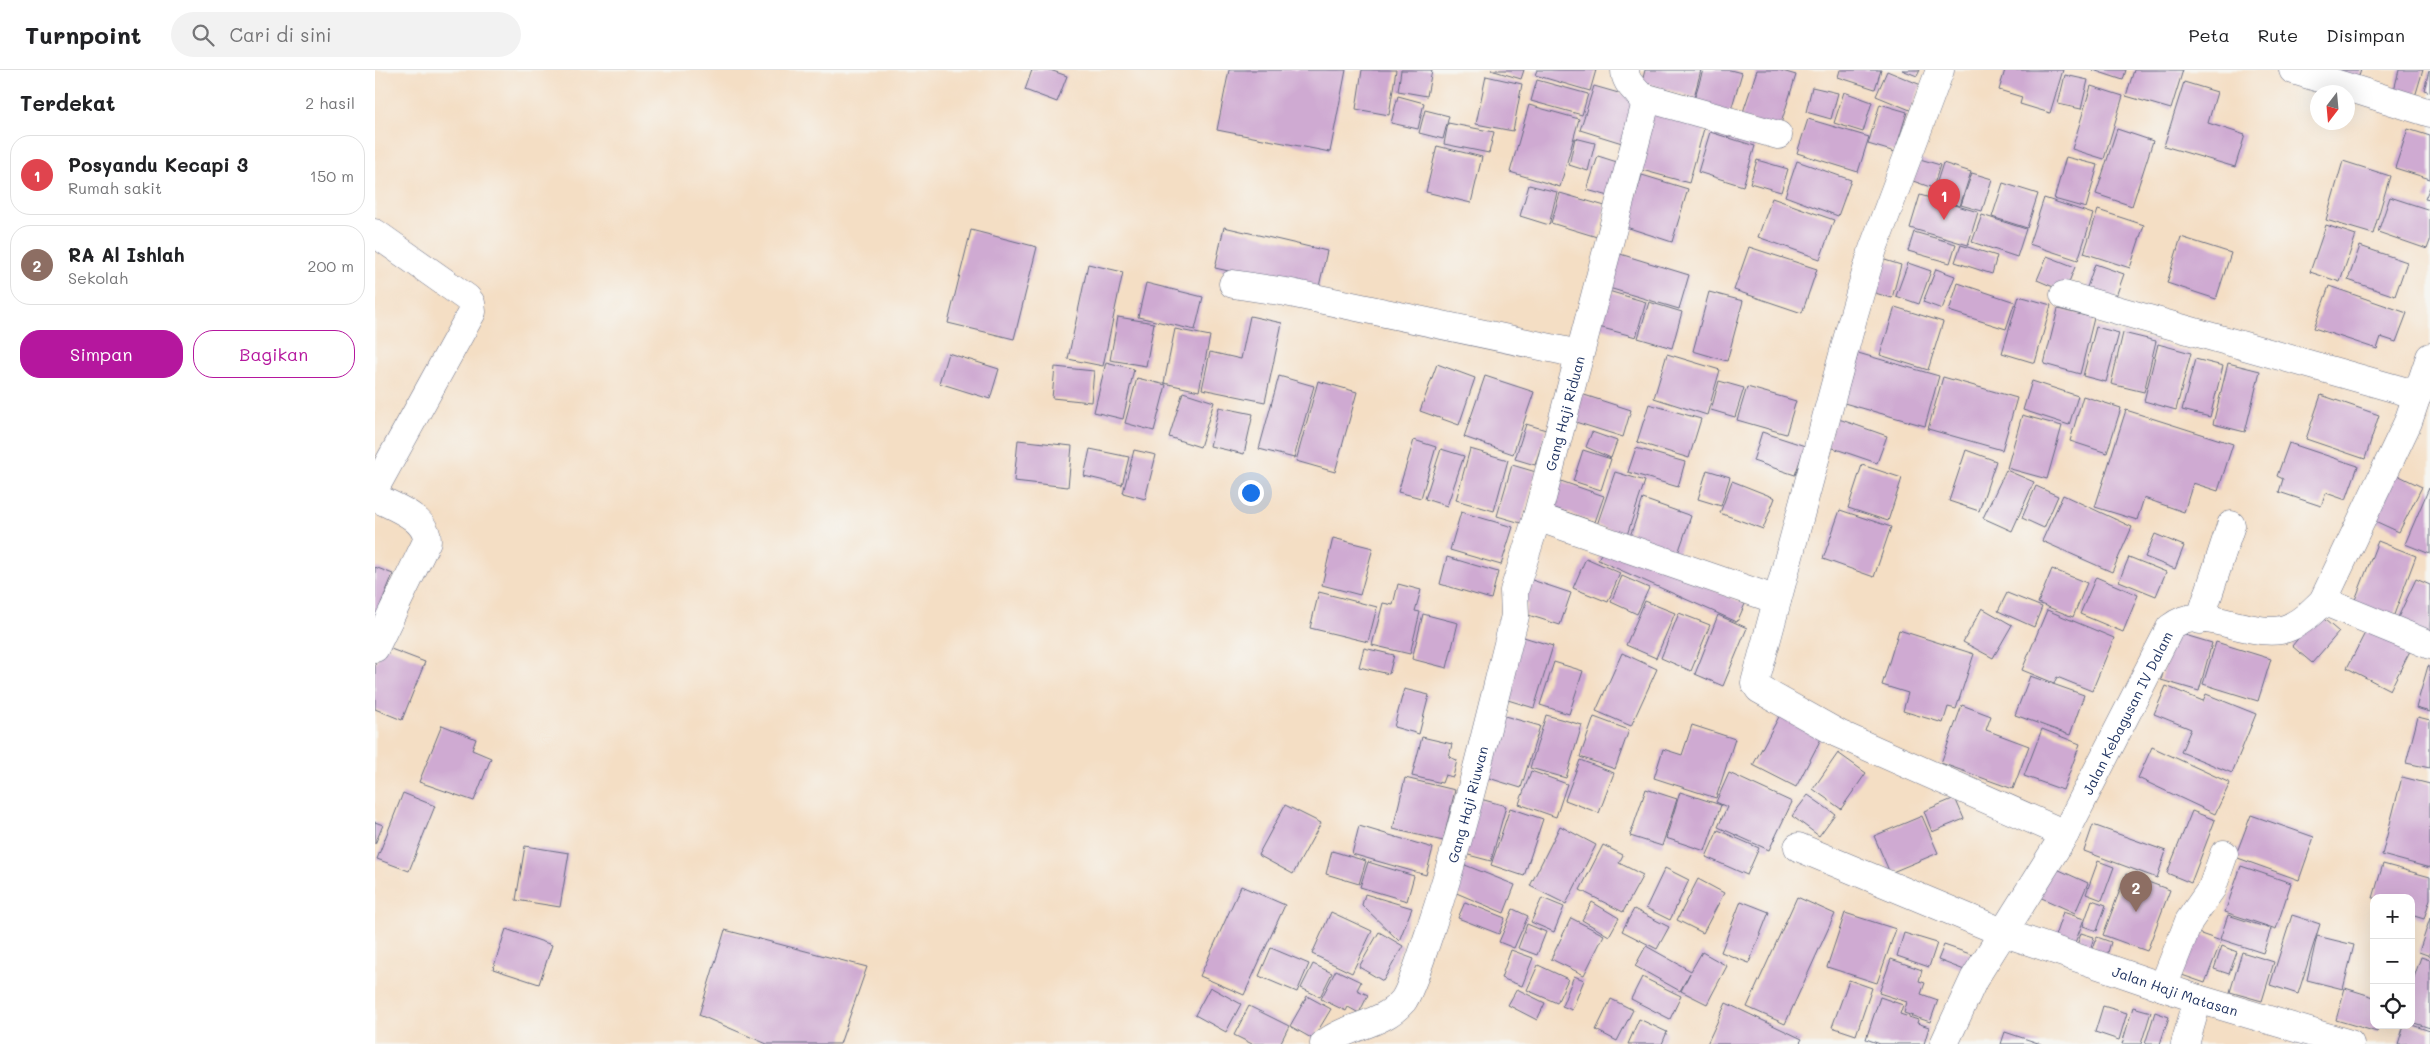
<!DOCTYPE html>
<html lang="id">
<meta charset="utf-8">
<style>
:root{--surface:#fff;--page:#f2f2f2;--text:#202124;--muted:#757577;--line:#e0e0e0;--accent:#b5179e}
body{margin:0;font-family:Mali,sans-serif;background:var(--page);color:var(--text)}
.controls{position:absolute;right:15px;bottom:15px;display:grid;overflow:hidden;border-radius:10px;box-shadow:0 5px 20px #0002}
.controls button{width:45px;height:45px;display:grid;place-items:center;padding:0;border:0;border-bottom:1px solid var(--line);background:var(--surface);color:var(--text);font:25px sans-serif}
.compass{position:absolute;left:1935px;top:15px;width:45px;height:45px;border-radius:50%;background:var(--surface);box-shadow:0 5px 20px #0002;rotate:196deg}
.you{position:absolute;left:875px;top:422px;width:18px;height:18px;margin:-12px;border:4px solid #fff;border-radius:50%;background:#1a73e8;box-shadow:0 0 0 8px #1a73e833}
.badge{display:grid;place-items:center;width:32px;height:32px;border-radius:50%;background:var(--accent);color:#fff;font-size:16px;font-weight:700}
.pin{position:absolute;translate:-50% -41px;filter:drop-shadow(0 1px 2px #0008)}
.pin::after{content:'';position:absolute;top:26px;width:18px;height:15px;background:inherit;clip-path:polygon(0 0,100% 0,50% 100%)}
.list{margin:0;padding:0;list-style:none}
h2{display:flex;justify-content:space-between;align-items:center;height:65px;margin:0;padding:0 20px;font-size:21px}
h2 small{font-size:16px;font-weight:400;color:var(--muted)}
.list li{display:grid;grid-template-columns:32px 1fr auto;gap:15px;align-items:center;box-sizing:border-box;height:80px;margin:0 10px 10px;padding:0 10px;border:1px solid var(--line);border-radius:20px}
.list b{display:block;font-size:19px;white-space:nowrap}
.list p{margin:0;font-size:16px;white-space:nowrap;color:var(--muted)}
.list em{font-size:16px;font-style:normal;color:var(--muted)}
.actions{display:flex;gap:10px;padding:15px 20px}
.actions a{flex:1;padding:11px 0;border:1px solid var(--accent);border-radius:20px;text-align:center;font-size:18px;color:var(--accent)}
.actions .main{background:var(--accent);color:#fff}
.icon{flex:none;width:28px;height:28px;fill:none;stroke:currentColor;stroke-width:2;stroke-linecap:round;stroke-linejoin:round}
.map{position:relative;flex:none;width:2055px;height:974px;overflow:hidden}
header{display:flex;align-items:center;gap:30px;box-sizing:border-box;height:70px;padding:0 25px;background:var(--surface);border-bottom:1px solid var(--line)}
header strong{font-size:24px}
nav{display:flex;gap:28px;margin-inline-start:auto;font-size:18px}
.search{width:350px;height:45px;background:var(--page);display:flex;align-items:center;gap:12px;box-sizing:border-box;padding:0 18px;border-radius:28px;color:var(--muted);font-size:19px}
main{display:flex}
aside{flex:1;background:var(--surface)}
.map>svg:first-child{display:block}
.building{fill:#cfaad2}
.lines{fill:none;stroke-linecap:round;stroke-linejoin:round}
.minor-casing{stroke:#676c82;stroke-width:29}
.minor{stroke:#fff;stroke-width:28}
.labels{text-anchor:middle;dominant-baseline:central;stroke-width:4;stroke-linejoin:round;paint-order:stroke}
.street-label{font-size:14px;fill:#1b2f5e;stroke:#f6f6f2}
</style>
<header>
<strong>Turnpoint</strong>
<div class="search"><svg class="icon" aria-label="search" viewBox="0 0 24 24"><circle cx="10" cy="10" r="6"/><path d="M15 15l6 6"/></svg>Cari di sini</div>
<nav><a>Peta</a><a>Rute</a><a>Disimpan</a></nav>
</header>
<main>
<aside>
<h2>Terdekat<small>2 hasil</small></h2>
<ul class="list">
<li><span class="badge" style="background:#e0444e">1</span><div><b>Posyandu Kecapi 3</b><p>Rumah sakit</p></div><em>150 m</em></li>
<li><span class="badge" style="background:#8d6e63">2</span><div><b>RA Al Ishlah</b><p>Sekolah</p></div><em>200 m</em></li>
</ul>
<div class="actions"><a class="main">Simpan</a><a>Bagikan</a></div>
</aside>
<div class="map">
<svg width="2055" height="974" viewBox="0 0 2055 974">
<rect width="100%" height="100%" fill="#f6f6f2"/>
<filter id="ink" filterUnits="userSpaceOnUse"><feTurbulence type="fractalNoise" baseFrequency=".02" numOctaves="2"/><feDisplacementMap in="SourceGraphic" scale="10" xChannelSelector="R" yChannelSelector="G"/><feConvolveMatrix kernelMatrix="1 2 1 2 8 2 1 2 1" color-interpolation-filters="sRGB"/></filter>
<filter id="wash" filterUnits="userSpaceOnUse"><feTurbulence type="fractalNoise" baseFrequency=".0096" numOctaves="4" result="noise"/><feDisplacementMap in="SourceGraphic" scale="20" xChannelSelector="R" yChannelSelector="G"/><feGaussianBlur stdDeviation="1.12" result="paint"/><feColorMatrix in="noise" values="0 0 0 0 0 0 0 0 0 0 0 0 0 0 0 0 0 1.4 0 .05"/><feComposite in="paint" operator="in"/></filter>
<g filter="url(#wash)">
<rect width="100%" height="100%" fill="#f4dec4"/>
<g id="blocks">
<path class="building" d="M657 0H675L692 6 682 32 650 20Z
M854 0H971L955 82 842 60Z
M987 0H1021L1014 45 981 39Z
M1026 0H1057L1052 26 1023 21Z
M1116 0H1149L1146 9Z
M1162 0H1221L1215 21 1160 5Z
M1270 0H1326L1319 27 1267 12Z
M1328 0H1355L1367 3 1355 43 1318 33Z
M1382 0H1404L1421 5 1404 60 1366 48Z
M1465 0H1506L1500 19 1463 7Z
M1527 0H1545L1542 6Z
M1630 0H1688L1675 43 1645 34 1647 27 1624 20Z
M1718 0H1751L1748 10Z
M1759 0H1808L1796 39 1751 26Z
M1938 0H1986L1981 15Z
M2024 0H2048L2039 30 2018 24Z
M1512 1 1546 15 1535 40 1501 26Z
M2054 1 2055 2V22L2049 20Z
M1690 5 1713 10 1706 39 1683 34Z
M1111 6 1147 14 1138 61 1101 54Z
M1162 10 1213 24 1207 45 1156 31Z
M1809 12 1842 22 1833 53 1870 65 1860 97 1789 76Z
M1219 16 1261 28 1247 73 1205 60Z
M1716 16 1748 26 1729 89 1697 79Z
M1437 17 1463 23 1456 49 1431 42Z
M1469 22 1497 32 1488 62 1459 53Z
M1023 26 1049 33 1043 59 1016 53Z
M1505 34 1532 42 1520 82 1493 74Z
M1154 35 1204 49 1185 117 1135 102Z
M1272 39 1330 55 1314 113 1256 97Z
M1050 40 1074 46 1068 69 1044 63Z
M1433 49 1494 67 1483 102 1422 83Z
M1073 53 1119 62 1114 83 1069 74Z
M1742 59 1778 71 1757 136 1721 124Z
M2033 59 2055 66V109L2020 98Z
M1335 62 1380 76 1368 116 1323 102Z
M1200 68 1220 73 1213 101 1194 95Z
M1062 76 1107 87 1096 133 1051 122Z
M1223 86 1245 93 1234 126 1212 120Z
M1691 87 1723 95 1711 138 1679 129Z
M1545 89 1565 95 1558 118 1538 111Z
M1382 90 1413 99 1406 122 1375 113Z
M1422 91 1476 110 1463 146 1410 126Z
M1968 91 2015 106 1998 164 1951 150Z
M1568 93 1596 102 1585 136 1557 127Z
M1597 103 1617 109 1607 141 1586 135Z
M1267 105 1313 119 1297 172 1251 157Z
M1628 113 1663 124 1652 158 1617 147Z
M1154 115 1182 122 1174 155 1145 146Z
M2055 117V130L2050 129Z
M1185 123 1230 136 1222 167 1176 153Z
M1545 125 1603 142 1593 175 1535 158Z
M2015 127 2055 140V171L2052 179 2003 162Z
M1397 128 1459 150 1445 189 1383 167Z
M1669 128 1718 144 1703 190 1654 174Z
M1723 140 1769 155 1755 198 1709 183Z
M1607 145 1651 159 1642 187 1597 172Z
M1951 155 1981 165 1965 212 1935 202Z
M849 157 952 181 943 221 840 198Z
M596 160 662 177 639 269 573 253Z
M1539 162 1581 174 1575 193 1533 181Z
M1806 167 1856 183 1841 229 1792 213Z
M1586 175 1622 186 1617 204 1580 192Z
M1985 176 2032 192 2020 226 1973 210Z
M1374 177 1442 199 1427 243 1359 220Z
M1245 184 1314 205 1304 239 1234 218Z
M1672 186 1700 197 1690 222 1662 210Z
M1500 187 1526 195 1517 228 1490 220Z
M1533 193 1556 201 1544 234 1521 226Z
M713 194 748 202 728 296 693 289Z
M1720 194 1749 204 1739 232 1710 223Z
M1561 199 1580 206 1567 239 1548 232Z
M771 213 828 227 820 260 763 247Z
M1583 213 1640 232 1631 259 1574 241Z
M1954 216 2032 243 2021 272 2006 267 2002 279 1939 258Z
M1230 220 1271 232 1261 267 1220 256Z
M1334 222 1368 231 1352 291 1318 281Z
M1644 226 1676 235 1660 293 1627 283Z
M1274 232 1307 242 1297 278 1263 268Z
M1520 237 1568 252 1553 300 1505 285Z
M1683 239 1719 248 1705 304 1669 294Z
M875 246 907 253 890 332 827 319 835 282 866 289Z
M743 247 779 253 771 296 735 290Z
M1721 257 1744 263 1731 312 1708 306Z
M800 259 835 266 824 321 789 313Z
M1748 263 1781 271 1769 322 1736 314Z
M1783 274 1816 283 1801 340 1769 331Z
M573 283 624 299 615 329 564 313Z
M1483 283 1564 306 1550 356 1469 333Z
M1292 284 1345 300 1332 345 1279 328Z
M1820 289 1848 296 1835 347 1807 340Z
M731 292 759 299 748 349 719 342Z
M1853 293 1885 301 1870 362 1838 354Z
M1062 294 1100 308 1084 355 1045 341Z
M680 297 719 301 716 332 677 328Z
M904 306 939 316 919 388 884 379Z
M1110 306 1159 322 1138 384 1089 367Z
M1568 307 1642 328 1627 380 1553 359Z
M762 308 791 315 779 361 750 353Z
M943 311 982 322 960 402 921 391Z
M1344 311 1369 318 1360 347 1336 340Z
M1657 311 1703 326 1694 355 1648 340Z
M1372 317 1421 331 1411 364 1362 350Z
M808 322 839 332 825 377 794 367Z
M1200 322 1256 340 1248 367 1191 349Z
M1946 325 2004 345 1990 389 1931 369Z
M1708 326 1746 338 1732 383 1695 371Z
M1274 334 1326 349 1314 388 1262 372Z
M844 337 878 344 869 384 835 376Z
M1751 340 1858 374 1843 421 1818 413 1809 442 1769 428 1762 450 1720 437Z
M1647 345 1687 356 1672 409 1632 398Z
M1461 348 1512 366 1502 393 1452 376Z
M1151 354 1171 360 1160 395 1140 389Z
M1217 362 1242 371 1236 388 1211 377Z
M1387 362 1430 376 1420 405 1378 391Z
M643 370 697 376 693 417 639 411Z
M1039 370 1061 377 1046 428 1023 422Z
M1914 373 1983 396 1971 430 1951 423 1946 436 1904 422 1908 409 1902 406Z
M1261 378 1310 392 1303 417 1253 402Z
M715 379 754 387 747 415 709 406Z
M1066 379 1089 386 1072 436 1050 429Z
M1095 379 1133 390 1119 441 1081 430Z
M759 380 781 385 770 429 748 423Z
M1208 380 1236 389 1226 420 1198 411Z
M1591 380 1621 391 1604 441 1574 431Z
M1137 395 1161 402 1146 453 1122 446Z
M1487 395 1527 408 1513 451 1473 438Z
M1332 400 1355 407 1346 436 1323 429Z
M1631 400 1659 412 1637 461 1608 448Z
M2012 400 2047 417 2024 462 1989 446Z
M1240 402 1270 411 1252 465 1222 455Z
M1180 409 1229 426 1220 452 1171 435Z
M1357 411 1400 428 1388 459 1345 443Z
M1661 416 1683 426 1669 458 1647 448Z
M2054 418 2055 419V484L2030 474Z
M1688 425 1757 457 1737 502 1667 471Z
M1268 429 1316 446 1301 489 1253 472Z
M1465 440 1516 457 1499 507 1448 489Z
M1086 442 1138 457 1126 495 1075 480Z
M1780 464 1809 476 1800 499 1770 487Z
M958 468 998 478 985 525 947 515Z
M2003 471 2041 486 2017 550 1978 535Z
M1231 472 1370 534 1362 552 1223 490Z
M1072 487 1123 502 1116 529 1065 514Z
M1754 487 1791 502 1781 526 1744 511Z
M1211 488 1245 503 1233 532 1198 518Z
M0 497 18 504 0 548Z
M1677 499 1712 513 1698 547 1663 533Z
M1247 506 1274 518 1262 544 1236 532Z
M1721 507 1763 525 1748 562 1705 544Z
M1154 509 1196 523 1185 555 1150 544 1153 534 1146 532Z
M2041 509 2055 515V572L2019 556Z
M1023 514 1046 520 1040 541 1045 542 1035 584 997 575 1008 533 1018 535Z
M944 522 1002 537 993 572 935 558Z
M1632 523 1667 537 1659 557 1623 541Z
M1270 531 1300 543 1281 588 1251 575Z
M1607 538 1637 555 1618 588 1588 572Z
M1672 540 1739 568 1717 621 1682 607 1679 613 1647 600Z
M1304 543 1335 555 1316 601 1286 588Z
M1048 544 1083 553 1072 598 1037 589Z
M1943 544 1964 562 1937 593 1917 576Z
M1343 545 1372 558 1348 616 1320 604Z
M1993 557 2036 579 2015 620 1972 598Z
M1524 560 1599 584 1581 639 1573 637 1568 653 1528 641 1533 623 1507 615Z
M1800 562 1837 573 1824 621 1786 610Z
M1142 565 1178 576 1159 638 1123 627Z
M1841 572 1896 589 1883 631 1828 614Z
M8 576 50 592 27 650 0 639V595Z
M989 578 1019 585 1014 604 984 597Z
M1247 583 1282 599 1256 656 1221 641Z
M1179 592 1208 601 1194 644 1165 635Z
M2053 596 2055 597V642L2041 638Z
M1655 606 1709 625 1695 665 1640 645Z
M1791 616 1828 631 1831 624 1881 644 1857 703 1806 682 1816 659 1779 644Z
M1029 619 1054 625 1044 664 1019 657Z
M1587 635 1616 646 1611 660 1654 676 1638 719 1566 693Z
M1406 643 1448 665 1421 717 1378 695Z
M1126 645 1165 656 1146 718 1107 706Z
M1171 645 1207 655 1191 708 1155 698Z
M1219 647 1254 660 1240 699 1205 687Z
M2043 647 2055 650V698L2031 693Z
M67 655 101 669 97 680 116 688 99 731 44 712Z
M1317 655 1360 669 1341 728 1279 708 1288 679 1307 685Z
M1667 659 1705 674 1688 720 1649 706Z
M1047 667 1077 674 1074 687 1082 690 1078 707 1070 705 1067 713 1037 706Z
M1777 677 1855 713 1840 744 1763 708Z
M1463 683 1491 703 1466 739 1438 719Z
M1205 690 1239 703 1224 743 1190 730Z
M1156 701 1192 714 1181 747 1144 734Z
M1354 703 1417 732 1394 780 1343 757 1352 737 1341 732Z
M2027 707 2055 714V798L2007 785Z
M1030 708 1080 720 1068 771 1018 759Z
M1271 719 1302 729 1287 776 1255 766Z
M1305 722 1346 735 1330 781 1291 768Z
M28 723 60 736 34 801 2 789Z
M1433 725 1460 744 1444 766 1417 746Z
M1098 727 1131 736 1116 791 1082 782Z
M1580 728 1589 749 1557 762 1549 741Z
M910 735 946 753 918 804 883 785Z
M1135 738 1168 749 1149 806 1116 795Z
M1817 741 1840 750 1816 813 1792 803Z
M1876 745 1939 767 1924 810 1860 787Z
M1547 746 1563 783 1515 803 1499 766Z
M0 752 8 755 0 774Z
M1718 755 1791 781 1782 808 1709 781Z
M984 756 1058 778 1051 805 977 784Z
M1185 756 1221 775 1191 834 1155 816Z
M1343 760 1384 778 1372 805 1331 787Z
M1228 775 1248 785 1244 793 1268 805 1248 842 1205 820Z
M150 776 194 783 185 837 141 830Z
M957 781 991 791 984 814 951 804Z
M1723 791 1739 797 1727 830 1711 824Z
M993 792 1039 806 1032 831 985 817Z
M2008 794 2055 807V829L2049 849 2036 845V828H1998Z
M1090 795 1140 815 1129 843 1079 822Z
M1673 795 1713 813 1700 843 1660 825Z
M1866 796 1916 813 1901 859 1850 842Z
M1290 798 1314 810 1295 850 1271 838Z
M1751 804 1795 820 1772 881 1728 865Z
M1323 809 1349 823 1328 863 1302 850Z
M866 816 910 835 869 925 825 906Z
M990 824 1037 838 1024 871 987 835Z
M1422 827 1460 844 1410 954 1372 937Z
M1167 828 1189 837 1179 862 1156 852Z
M1717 830 1731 835 1722 861 1708 856Z
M1366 831 1394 842 1374 893 1346 882Z
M1090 832 1130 848 1124 864 1083 848Z
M1217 832 1244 848 1234 866 1207 850Z
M1138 839 1153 846 1139 878 1124 872Z
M1259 839 1294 857 1282 879 1247 861Z
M956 842 997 861 977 903 937 884Z
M1688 842 1709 849 1700 873 1680 866Z
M1470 843 1521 859 1502 913 1452 897Z
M1853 845 1896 859 1888 883 1845 869Z
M1917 845 1945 854 1923 924 1895 915Z
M1196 848 1229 865 1209 905 1176 889Z
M2055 848V886L2044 882Z
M1152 854 1171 862 1162 885 1143 878Z
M131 859 177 875 164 914 118 899Z
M350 860 492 897 465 974H392L324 945Z
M1004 862 1028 876 1008 911 984 897Z
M1820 862 1846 871 1830 913 1804 904Z
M1529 863 1562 873 1554 897 1522 886Z
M1706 863 1719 867 1712 890 1699 885Z
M1942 866 1979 875 1968 919 1932 910Z
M1722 867 1736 872 1730 893 1715 887Z
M1569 875 1598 885 1592 901 1563 890Z
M1271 876 1316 901 1327 882 1352 896 1332 934 1306 921 1315 903 1305 921 1260 896Z
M1847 876 1862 882 1854 904 1839 899Z
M896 878 934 894 922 922 884 906Z
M1136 880 1158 888 1147 916 1126 908Z
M1867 882 1899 892 1887 931 1855 922Z
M2046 887 2055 890V958L2036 952V916Z
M1516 889 1547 900 1544 911 1550 913 1546 924 1563 930 1555 952 1529 943 1532 932 1504 923Z
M938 894 957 903 945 927 926 918Z
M1163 895 1193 909 1182 933 1152 920Z
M961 900 986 912 982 920 993 925 984 943 973 937 971 941 946 929Z
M1199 906 1209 910 1197 940 1187 936Z
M1267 907 1306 926 1295 949 1256 929Z
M1474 910 1497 918 1481 965 1457 957Z
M835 917 866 934 851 962 820 945Z
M1970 918 1999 927V955H2004L2002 962 1961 950Z
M1142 919 1170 933 1162 950 1133 935Z
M932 926 956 939 938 969 915 956Z
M1505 927 1528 935 1525 944 1543 950 1542 953 1554 957 1549 974H1505L1491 969Z
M1236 929 1258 940 1242 971 1221 960Z
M1351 933 1427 969 1424 974H1332Z
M874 936 914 956 905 974H877L859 965Z
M1728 936 1752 943 1744 970 1720 962Z
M1758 937 1776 942 1766 974H1747Z
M1780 942 1794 947 1785 974H1770Z
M1264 949 1292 962 1287 974H1253Z
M2029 955H2037L2055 961V974H2023Z
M1630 962 1666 974H1626Z"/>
</g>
</g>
<g filter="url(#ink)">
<use href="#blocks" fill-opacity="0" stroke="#676c82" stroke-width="1"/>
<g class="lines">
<defs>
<g id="minor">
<path d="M1565 0 1498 179 1479 244 1380 613 1384 619 1464 664 1690 764"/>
<path d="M1918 0 2055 43"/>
<path d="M1265 26 1403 65"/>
<path d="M0 163 92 228 96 233 97 242 0 418"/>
<path d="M858 214 911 222 1204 284"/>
<path d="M1689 225 2043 325"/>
<path d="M0 427C18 437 52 447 52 471L0 578"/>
<path d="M1162 447 1402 530"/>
<path d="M1948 531 2055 575"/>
<path d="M1825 550 1856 455"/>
<path id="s1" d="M1423 777 1627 862 1823 929 1975 974"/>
<path d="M1788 917 1814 851 1837 818 1849 784"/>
<path id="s2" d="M949 974C972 955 1007 956 1028 931 1036 921 1049 878 1054 864 1089 760 1113 652 1140 546L1139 521 1162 447 1270 36C1267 21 1250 17 1250 0"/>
<path id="s3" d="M1569 974 1599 909 1690 764 1795 558C1799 555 1804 552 1809 550 1836 541 1886 571 1915 557 1928 551 1938 541 1948 531L2033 352 2055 287"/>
<path d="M1810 974 1823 929"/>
</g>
</defs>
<use href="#minor" class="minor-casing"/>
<use href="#minor" class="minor"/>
</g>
</g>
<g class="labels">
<g class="street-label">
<text stroke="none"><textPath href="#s2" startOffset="702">Gang Haji Riduan</textPath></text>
<text stroke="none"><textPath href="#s3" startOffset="379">Jalan Kebagusan IV Dalam</textPath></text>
<text stroke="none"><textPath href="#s2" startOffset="298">Gang Haji Riuwan</textPath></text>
<text stroke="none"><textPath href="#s1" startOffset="404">Jalan Haji Matasan</textPath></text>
</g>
</g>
</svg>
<div class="controls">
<button>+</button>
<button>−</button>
<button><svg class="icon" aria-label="locate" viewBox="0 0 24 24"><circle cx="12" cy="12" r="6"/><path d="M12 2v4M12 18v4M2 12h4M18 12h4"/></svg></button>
</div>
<svg class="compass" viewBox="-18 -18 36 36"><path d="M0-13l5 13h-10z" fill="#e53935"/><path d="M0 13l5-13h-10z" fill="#757577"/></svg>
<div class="you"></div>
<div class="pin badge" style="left:1569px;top:150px;background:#e0444e">1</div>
<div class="pin badge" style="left:1761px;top:842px;background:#8d6e63">2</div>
</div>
</main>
